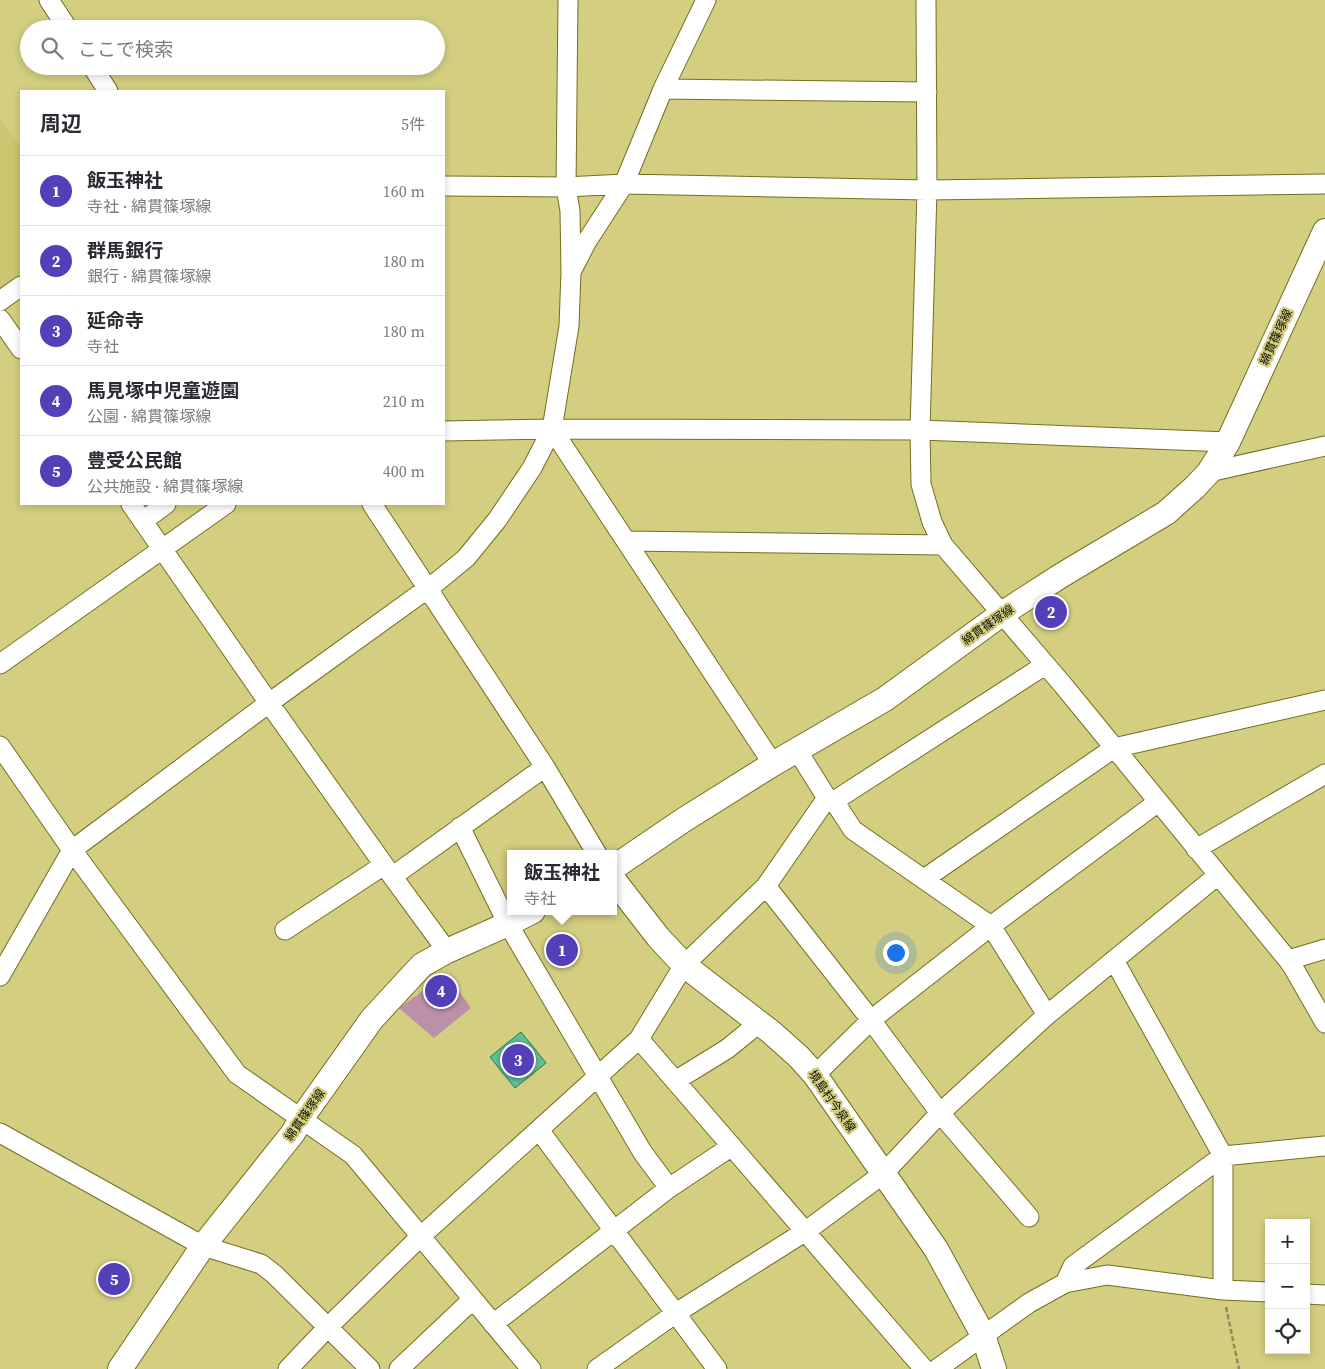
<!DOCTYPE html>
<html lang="ja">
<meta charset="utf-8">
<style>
:root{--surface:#fff;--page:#f2f2f3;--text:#2b2b33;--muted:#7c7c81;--line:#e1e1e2;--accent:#5340b8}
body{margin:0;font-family:"Source Serif 4","Noto Sans JP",serif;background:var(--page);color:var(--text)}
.controls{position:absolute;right:15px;bottom:15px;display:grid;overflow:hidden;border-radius:0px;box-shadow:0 2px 8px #0003}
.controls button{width:45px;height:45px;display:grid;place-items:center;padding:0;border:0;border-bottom:1px solid var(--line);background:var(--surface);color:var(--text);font:25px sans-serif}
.you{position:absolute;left:895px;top:952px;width:18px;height:18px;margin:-12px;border:4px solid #fff;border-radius:50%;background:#1a73e8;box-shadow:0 0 0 8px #1a73e833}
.badge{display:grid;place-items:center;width:32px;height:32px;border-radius:50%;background:var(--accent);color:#fff;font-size:16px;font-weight:700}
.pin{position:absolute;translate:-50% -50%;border:2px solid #fff;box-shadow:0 1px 5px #0006}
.popup{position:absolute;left:507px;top:850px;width:110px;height:65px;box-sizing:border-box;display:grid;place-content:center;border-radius:0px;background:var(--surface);filter:drop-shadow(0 1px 4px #0005);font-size:16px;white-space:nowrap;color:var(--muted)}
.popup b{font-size:19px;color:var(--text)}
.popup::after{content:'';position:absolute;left:50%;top:100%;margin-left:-10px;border:10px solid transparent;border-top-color:var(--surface)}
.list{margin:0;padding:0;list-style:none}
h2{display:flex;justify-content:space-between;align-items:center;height:65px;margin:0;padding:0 20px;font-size:21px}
h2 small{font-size:16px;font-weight:400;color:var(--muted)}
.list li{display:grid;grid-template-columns:32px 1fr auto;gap:15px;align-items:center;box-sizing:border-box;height:70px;padding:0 20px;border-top:1px solid var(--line)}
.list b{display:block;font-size:19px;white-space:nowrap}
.list p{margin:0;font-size:16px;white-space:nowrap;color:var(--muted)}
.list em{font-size:16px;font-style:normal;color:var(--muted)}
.icon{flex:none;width:28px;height:28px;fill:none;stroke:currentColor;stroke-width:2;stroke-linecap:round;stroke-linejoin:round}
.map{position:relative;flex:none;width:1325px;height:1369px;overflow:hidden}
.search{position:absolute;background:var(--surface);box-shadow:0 2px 8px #0003;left:20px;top:20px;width:425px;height:55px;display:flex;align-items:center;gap:12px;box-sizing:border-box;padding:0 18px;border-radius:28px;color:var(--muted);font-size:19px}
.panel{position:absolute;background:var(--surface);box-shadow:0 2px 8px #0003;left:20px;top:90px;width:425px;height:415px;border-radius:0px}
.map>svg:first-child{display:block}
.built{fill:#cdc570}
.green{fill:#bc90a9}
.building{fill:#63be97;stroke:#207a59}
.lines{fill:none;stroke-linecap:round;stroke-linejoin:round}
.minor-casing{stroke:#756e1f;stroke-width:21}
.major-casing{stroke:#756e1f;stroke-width:26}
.path{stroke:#918c55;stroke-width:2.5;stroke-dasharray:5 2.5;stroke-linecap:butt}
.minor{stroke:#fff;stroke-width:19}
.major{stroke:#fff;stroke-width:24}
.labels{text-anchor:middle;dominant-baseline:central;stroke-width:4.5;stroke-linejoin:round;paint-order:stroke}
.street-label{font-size:12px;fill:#0e0c00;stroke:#d4ce81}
</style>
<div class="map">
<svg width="1325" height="1369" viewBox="0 0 1325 1369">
<rect width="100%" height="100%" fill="#d4ce81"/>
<path class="built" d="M0 118 21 147V276L0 291Z"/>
<path class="green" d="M447 974 471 1008 434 1038 399 1008Z"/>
<path class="building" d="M560 933 575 960 564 966 549 939Z
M521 1032 546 1063 515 1088 490 1057Z"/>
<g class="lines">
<defs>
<path id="minor" d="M49 0 68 29
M926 0 927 190 920 430 921 484 932 522 943 545 1063 685 1288 960 1293 967 1325 1023
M92 66 108 91
M663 89 927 92
M444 186 566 187 624 184 927 190 1325 184
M572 270 587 241 624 184 663 89 706 0
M0 301 21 286
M0 319 21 349
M552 429 773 764
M444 431 552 429 920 430 1228 442
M1209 472 1325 446
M131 504 269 703 384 865 447 951
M372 504 545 767 597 854
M143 521 166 504
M626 541 943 545
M0 664 226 504
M0 746 72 850 237 1074 353 1155 531 1369
M797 750 827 798 834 801 853 830 991 926 1047 1015
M834 801 1042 667
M460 827 508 924 643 1153 669 1188
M1196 849 1325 774
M393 876 545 767
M924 879 1114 748 1325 700
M766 886 871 1020 940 1113 1029 1217
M285 930 384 865
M1114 960 1223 1156V1290
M1288 960 1325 949
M0 976 72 850 269 703 438 581 466 558 497 520 532 468 552 429 569 326 571 272 570 211 566 187 568 0
M639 1039 924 1369
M815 1075 871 1020 991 926 1158 802
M675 1081 727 1049 759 1023
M539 1130 717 1369
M0 1133 203 1246 261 1264 274 1274 370 1369
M1065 1283 1073 1266 1223 1156 1325 1146
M1306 1294 1325 1295
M493 1324 669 1188 732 1146
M288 1369 327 1328 420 1237 639 1039 684 965 766 886 827 798
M399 1369 472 1300
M597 1369 676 1313 806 1231 883 1174 940 1113 1047 1015 1218 875
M937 1369 1029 1303 1065 1283 1107 1275 1223 1290 1269 1292"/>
<path id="major" d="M613 868 682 821 773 764 885 699 1003 613 1062 575 1166 513 1195 487 1209 472 1228 442 1325 231
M613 879 658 937 684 965 771 1032 799 1057 815 1075 936 1249 983 1335 994 1369
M120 1369 203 1246 293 1133 301 1119 372 1019 422 965 447 951 508 924 533 911"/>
</defs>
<use href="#minor" class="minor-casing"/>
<use href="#major" class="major-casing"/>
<path class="path" d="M1226 1307 1239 1369"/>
<use href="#minor" class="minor"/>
<use href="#major" class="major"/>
</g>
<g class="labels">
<g class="street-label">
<text transform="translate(1276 337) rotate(-65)">綿貫篠塚線</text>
<text transform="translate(988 625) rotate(-35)">綿貫篠塚線</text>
<text transform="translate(832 1101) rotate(55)">境島村今泉線</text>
<text transform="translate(305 1115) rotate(-55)">綿貫篠塚線</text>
</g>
</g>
</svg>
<div class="controls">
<button>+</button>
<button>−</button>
<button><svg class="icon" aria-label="locate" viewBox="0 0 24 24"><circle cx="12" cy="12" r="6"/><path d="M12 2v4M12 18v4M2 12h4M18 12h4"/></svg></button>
</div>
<div class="you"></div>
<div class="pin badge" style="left:562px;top:950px">1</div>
<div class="popup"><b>飯玉神社</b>寺社</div>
<div class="pin badge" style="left:1051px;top:612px">2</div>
<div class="pin badge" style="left:518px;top:1060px">3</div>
<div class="pin badge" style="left:441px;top:991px">4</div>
<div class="pin badge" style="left:114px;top:1279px">5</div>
<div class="search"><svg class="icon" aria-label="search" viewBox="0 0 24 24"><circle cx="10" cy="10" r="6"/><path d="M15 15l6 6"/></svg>ここで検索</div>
<section class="panel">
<h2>周辺<small>5件</small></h2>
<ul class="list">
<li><span class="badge">1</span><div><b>飯玉神社</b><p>寺社 · 綿貫篠塚線</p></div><em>160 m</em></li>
<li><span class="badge">2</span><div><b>群馬銀行</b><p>銀行 · 綿貫篠塚線</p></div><em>180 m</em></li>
<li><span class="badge">3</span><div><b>延命寺</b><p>寺社</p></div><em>180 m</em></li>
<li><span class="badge">4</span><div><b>馬見塚中児童遊園</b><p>公園 · 綿貫篠塚線</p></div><em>210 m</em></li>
<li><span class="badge">5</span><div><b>豊受公民館</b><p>公共施設 · 綿貫篠塚線</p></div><em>400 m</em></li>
</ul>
</section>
</div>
